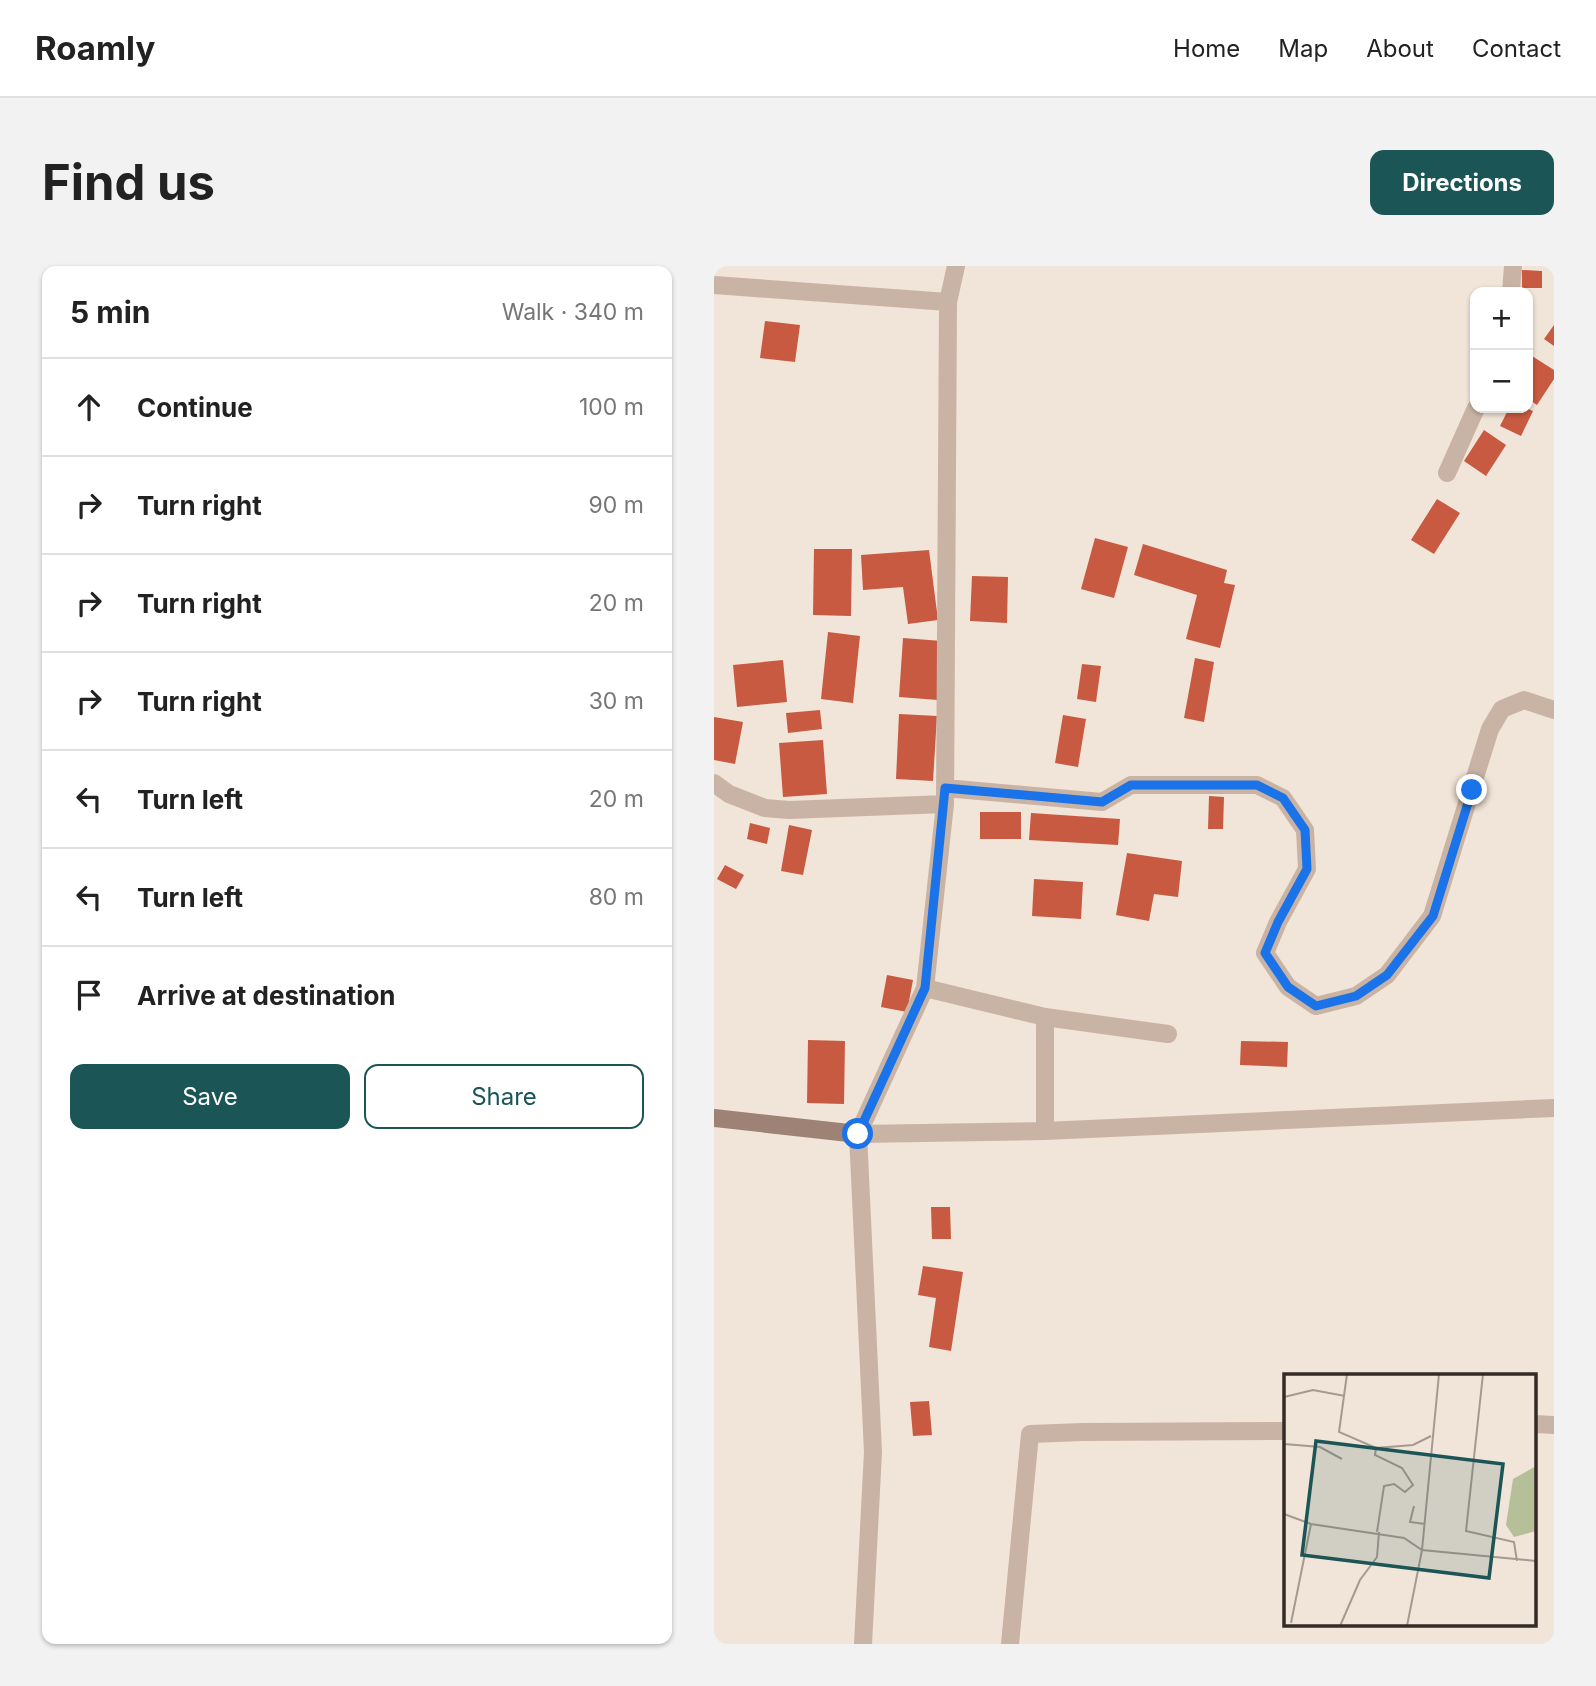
<!DOCTYPE html>
<meta charset="utf-8">
<style>
:root{--surface:#fff;--page:#f2f2f2;--text:#222;--muted:#767676;--line:#e0e0e0;--accent:#1b5556}
body{margin:0;font-family:Inter,sans-serif;background:var(--page);color:var(--text)}
.controls{position:absolute;right:21px;top:21px;display:grid;overflow:hidden;border-radius:14px;box-shadow:0 2px 5px #0004}
.controls button{width:63px;height:63px;display:grid;place-items:center;padding:0;border:0;border-bottom:2px solid var(--line);background:var(--surface);color:var(--text);font:35px sans-serif}
.stop{position:absolute;width:21px;height:21px;margin:-16px;border:5px solid #1a73e8;border-radius:50%;background:#fff}
.stop.end{background:#1a73e8;border-color:#fff;box-shadow:0 2px 7px #0008}
.list{margin:0;padding:0;list-style:none}
h2{display:flex;justify-content:space-between;align-items:center;height:91px;margin:0;padding:0 28px;font-size:30px}
h2 small{font-size:23px;font-weight:400;color:var(--muted)}
.list li{display:grid;grid-template-columns:46px 1fr auto;gap:21px;align-items:center;box-sizing:border-box;height:98px;padding:0 28px;border-top:2px solid var(--line)}
.list b{display:block;font-size:26px;white-space:nowrap}
.list em{font-size:23px;font-style:normal;color:var(--muted)}
.actions{display:flex;gap:14px;padding:21px 28px}
.actions a{flex:1;padding:16px 0;border:2px solid var(--accent);border-radius:14px;text-align:center;font-size:24px;color:var(--accent)}
.actions .main{background:var(--accent);color:#fff}
.icon{flex:none;width:38px;height:38px;fill:none;stroke:currentColor;stroke-width:2;stroke-linecap:round;stroke-linejoin:round}
.map{position:relative;flex:none;width:840px;height:1378px;overflow:hidden;border-radius:14px}
header{display:flex;align-items:center;gap:42px;box-sizing:border-box;height:98px;padding:0 35px;background:var(--surface);border-bottom:2px solid var(--line)}
header strong{font-size:33px}
nav{display:flex;gap:38px;margin-inline-start:auto;font-size:24px}
.intro{display:flex;align-items:center;justify-content:space-between;box-sizing:border-box;height:168px;padding:0 42px}
h1{margin:0;font-size:49px}
.button{padding:18px 32px;border-radius:14px;background:var(--accent);color:#fff;font-size:24px;font-weight:700}
main{display:flex;gap:42px;padding:0 42px}
aside{flex:1;background:var(--surface);border-radius:14px;box-shadow:0 2px 5px #0004}
.map>svg:first-child{display:block}
.building{fill:#c75a40}
.lines{fill:none;stroke-linecap:round;stroke-linejoin:round}
.street{stroke:#c9b3a4;stroke-width:18}
.secondary{stroke:#9d8275;stroke-width:18}
.route{stroke:#1a73e8;stroke-width:9}
.inset-road{fill:none;stroke:#a59a91;stroke-width:2}
.view{fill:#1b5556;fill-opacity:0.15;stroke:#1b5556;stroke-width:3.5}
.inset-edge{fill:none;stroke:#342a26;stroke-width:3.5}
</style>
<header>
<strong>Roamly</strong>
<nav><a>Home</a><a>Map</a><a>About</a><a>Contact</a></nav>
</header>
<div class="intro"><h1>Find us</h1><a class="button">Directions</a></div>
<main>
<aside>
<h2>5 min<small>Walk · 340 m</small></h2>
<ul class="list">
<li><svg class="icon" aria-label="ahead" viewBox="0 0 24 24"><path d="M12 20V5M6 11l6-6 6 6"/></svg><div><b>Continue</b></div><em>100 m</em></li>
<li><svg class="icon" aria-label="right" viewBox="0 0 24 24"><path d="M7 20v-9h11M14 6l5 5-5 5"/></svg><div><b>Turn right</b></div><em>90 m</em></li>
<li><svg class="icon" aria-label="right" viewBox="0 0 24 24"><path d="M7 20v-9h11M14 6l5 5-5 5"/></svg><div><b>Turn right</b></div><em>20 m</em></li>
<li><svg class="icon" aria-label="right" viewBox="0 0 24 24"><path d="M7 20v-9h11M14 6l5 5-5 5"/></svg><div><b>Turn right</b></div><em>30 m</em></li>
<li><svg class="icon" aria-label="left" viewBox="0 0 24 24"><path d="M17 20v-9H6M10 6l-5 5 5 5"/></svg><div><b>Turn left</b></div><em>20 m</em></li>
<li><svg class="icon" aria-label="left" viewBox="0 0 24 24"><path d="M17 20v-9H6M10 6l-5 5 5 5"/></svg><div><b>Turn left</b></div><em>80 m</em></li>
<li><svg class="icon" aria-label="arrive" viewBox="0 0 24 24"><path d="M6 21V4h12l-3 4 3 4H6"/></svg><div><b>Arrive at destination</b></div></li>
</ul>
<div class="actions"><a class="main">Save</a><a>Share</a></div>
</aside>
<div class="map">
<svg width="840" height="1378" viewBox="0 0 840 1378">
<rect width="100%" height="100%" fill="#f1e4d8"/>
<path class="building" d="M808 4 828 5V22H808Z
M51 55 86 59 81 96 46 92Z
M840 59V80L830 73Z
M818 90 840 104V113L823 139 814 133V96Z
M795 142H812L819 145 807 170 786 160Z
M770 164 792 179 772 210 750 195Z
M723 233 746 247 720 288 697 274Z
M381 272 414 281 400 332 367 323Z
M429 278 513 304 510 317 521 319 506 382 472 373 483 329 420 309Z
M100 283H138L137 350 99 349Z
M215 284 224 354 194 358 189 321 149 324 147 289Z
M258 310 294 311 293 357 256 355Z
M114 366 146 370 139 437 107 433Z
M189 372 228 375 224 434 185 431Z
M481 392 500 396 490 456 470 452Z
M69 394 73 436 23 441 19 399Z
M368 398 387 400 382 436 363 433Z
M106 444 108 463 74 467 72 447Z
M185 448 223 450 219 515 182 513Z
M349 449 372 453 364 501 341 497Z
M0 451 29 456 21 498 0 494Z
M109 474 113 528 69 531 65 477Z
M495 530 510 531 509 563H494Z
M266 546H307V573H266Z
M317 547 406 553 404 579 315 574Z
M36 557 56 562 53 578 33 573Z
M75 559 98 564 89 609 67 605Z
M413 587 468 595 464 631 440 628 435 655 402 649Z
M11 599 30 609 22 623 3 613Z
M320 613 369 616 367 653 318 650Z
M173 709 199 714 193 746 167 741Z
M94 774 131 775 130 838 93 837Z
M527 775 574 776 573 801 526 799Z
M217 941H236L237 973H218Z
M209 1000 249 1006 237 1085 215 1081 222 1032 204 1029Z
M215 1135 218 1169 199 1170 196 1136Z"/>
<g class="lines">
<path class="street" d="M0 19 234 36
M797 26 799 0
M733 207 762 142
M0 517 15 528 51 542 75 544 231 538
M231 522 388 536 417 519H543L569 532 591 564 593 603 564 656 551 687 574 721 602 740 642 730 673 709 718 650 776 463 788 443 810 434 840 444
M211 722 331 751
M331 865V751L454 768
M144 868 331 865 840 842
M821 1158 840 1159
M149 1378 159 1186 144 868 211 722 231 538 234 36 242 0
M296 1378 316 1168 369 1166 572 1165"/>
<path class="secondary" d="M0 852 144 868"/>
</g>
<g class="lines">
<path class="route" d="M144 868 211 722 231 522 388 536 417 519H543L569 532 591 564 593 603 564 656 551 687 574 721 602 740 642 730 673 709 719 650 758 524"/>
</g>
<g transform="translate(570 1108)">
<rect width="252" height="252" fill="#f1e4d8"/>
<path d="M252 92V157L230 163 222 151 229 105Z" fill="#b5c098"/>
<path class="inset-road" d="M63 0 55 58 92 74 129 71 147 62M199 0 182 157 230 168 233 187M0 23 29 16 61 22M0 23V58M0 70 36 73 58 85M92 74 91 81 118 94 129 111 121 118 110 110 100 112 93 158M130 132 126 148 141 150M0 140 27 150 120 164 138 176 252 187M7 249 27 150M56 252 76 206 93 183 95 158M123 252 138 176 155 0"/>
<path class="view" d="M32 67 219 90 205 204 18 181Z"/>
<rect width="252" height="252" class="inset-edge"/>
</g>
</svg>
<div class="controls">
<button>+</button>
<button>−</button>
</div>
<div class="stop" style="left:144px;top:868px"></div>
<div class="stop end" style="left:758px;top:524px"></div>
</div>
</main>
